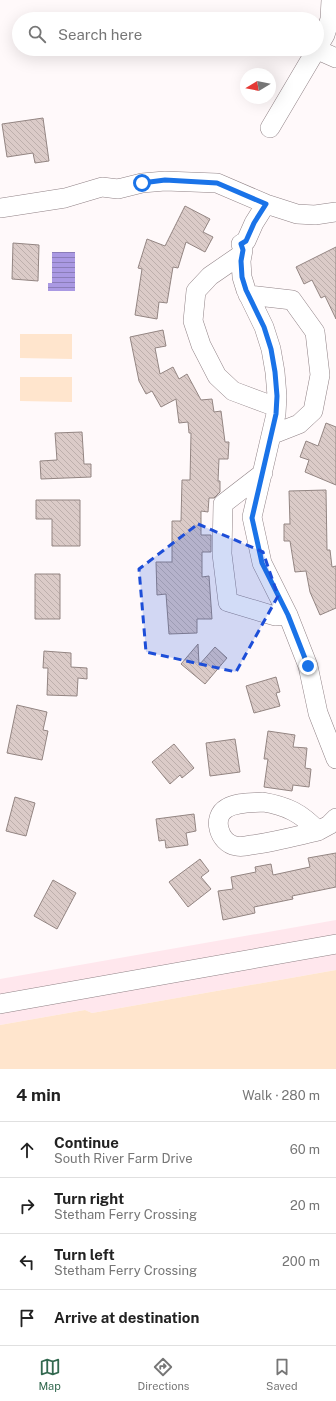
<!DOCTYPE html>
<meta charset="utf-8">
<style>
:root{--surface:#fff;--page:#f2f2f2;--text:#222;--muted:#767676;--line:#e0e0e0;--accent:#32684f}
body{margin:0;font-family:"Public Sans",sans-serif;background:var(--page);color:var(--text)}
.compass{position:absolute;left:240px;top:68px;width:36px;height:36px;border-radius:50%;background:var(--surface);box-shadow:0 4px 16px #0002;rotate:260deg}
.stop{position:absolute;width:12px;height:12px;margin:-9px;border:3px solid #1a73e8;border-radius:50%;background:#fff}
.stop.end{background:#1a73e8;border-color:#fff;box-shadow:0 1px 4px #0008}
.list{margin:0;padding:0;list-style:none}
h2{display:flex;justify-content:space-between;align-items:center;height:52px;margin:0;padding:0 16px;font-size:17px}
h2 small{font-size:13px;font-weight:400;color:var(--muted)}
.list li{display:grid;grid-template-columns:26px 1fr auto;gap:12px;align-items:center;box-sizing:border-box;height:56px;padding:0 16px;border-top:1px solid var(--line)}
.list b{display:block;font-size:15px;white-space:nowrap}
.list p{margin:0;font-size:13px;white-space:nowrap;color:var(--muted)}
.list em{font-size:13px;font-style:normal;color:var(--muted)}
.icon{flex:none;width:22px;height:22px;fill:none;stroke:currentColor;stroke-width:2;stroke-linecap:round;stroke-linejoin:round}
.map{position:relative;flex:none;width:336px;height:1069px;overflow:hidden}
.search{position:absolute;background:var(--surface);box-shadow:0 4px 16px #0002;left:12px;right:12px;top:12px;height:44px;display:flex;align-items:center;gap:10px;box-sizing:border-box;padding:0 14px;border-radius:22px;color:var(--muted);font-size:15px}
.sheet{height:276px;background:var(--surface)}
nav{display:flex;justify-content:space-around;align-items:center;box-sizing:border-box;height:56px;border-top:1px solid var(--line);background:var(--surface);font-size:11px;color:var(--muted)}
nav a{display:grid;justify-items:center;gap:2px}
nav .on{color:var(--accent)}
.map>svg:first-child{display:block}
.built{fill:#ffe7ed}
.green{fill:#ffe5cd}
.water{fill:url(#water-rules)}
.building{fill:url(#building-back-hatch);stroke:#938582}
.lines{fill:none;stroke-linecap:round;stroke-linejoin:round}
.minor-casing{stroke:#908286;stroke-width:20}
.minor{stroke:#fff;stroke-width:19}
.route{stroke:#1a73e8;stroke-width:5}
.marked{fill:#1d4ed8;fill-opacity:0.2;stroke:#1d4ed8;stroke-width:3;stroke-dasharray:8 5;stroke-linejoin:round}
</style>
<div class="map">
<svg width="336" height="1069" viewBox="0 0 336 1069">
<defs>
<pattern id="water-rules" width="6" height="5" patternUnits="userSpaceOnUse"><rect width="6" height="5" fill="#aa99e3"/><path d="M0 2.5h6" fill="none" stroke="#8b7db9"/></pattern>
<pattern id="building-back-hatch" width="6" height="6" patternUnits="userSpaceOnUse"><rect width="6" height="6" fill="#dbcbc8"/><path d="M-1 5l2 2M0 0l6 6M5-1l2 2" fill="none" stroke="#bdafac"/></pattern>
</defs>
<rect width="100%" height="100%" fill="#fff9fa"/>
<path class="built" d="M336 920V970L92 1013 85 1010 0 1025V979Z"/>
<path class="green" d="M20 334H72V359L20 358Z
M20 377H72V402L20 401Z
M336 970V1069H0V1025L85 1010 92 1013Z"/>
<path class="water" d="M52 252H75V291H48V283H52Z"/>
<path class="building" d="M43 118 49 161 35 163 33 153 7 157 2 124Z
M185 206 210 219 203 232 213 237 205 252 186 242 178 268 173 267 167 303 159 302 157 319 135 315 142 269 138 268 147 239 165 246Z
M13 243 39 245 38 281 12 279Z
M336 247V319L325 296 321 298 312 280 304 284 296 267Z
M163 330 166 346 155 348 160 374 173 367 179 379 187 374 201 400 212 399 214 412 221 411 225 442H229L228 459H219L218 481H220V492L214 498H209L208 512 201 511V535H211V552H202V577L209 576 212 619H197V633L169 634 166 594 157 595 156 562H172V521H181L182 480H190L191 433H189L188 422 179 423 176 399 161 407 152 391 146 394 139 381 130 337Z
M326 423 336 427V485L305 472 309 460 300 457 306 441 318 446Z
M82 432 84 464H91V477L41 479 40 461 57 460 55 433Z
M326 490 327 550H330L332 567 336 566V608L320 615 310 592 306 571 295 572 290 541H284V524H290L289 491Z
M36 500H80V546H52V519H36Z
M35 574H60V619H35Z
M198 644 199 665 215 647 227 658 205 684 181 664Z
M44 651 71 653V667L87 668V679L78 678 77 696 47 695 48 668H43Z
M276 677 280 692 276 693 280 706 254 713 246 686Z
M17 705 47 712 43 730 48 731 42 760 7 753Z
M268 731 295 735 293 747 307 748 305 768 311 769 309 787 293 785 292 791 264 787 268 759H264Z
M235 739 240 772 210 776 206 743Z
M174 744 194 768 182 778 180 775 170 784 152 762Z
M15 797 35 803 26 836 6 831Z
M194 814 196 831 186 833 188 845 166 848 165 840 159 841 156 819Z
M336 853V887L292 896 293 899 254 907 255 913 223 920 218 891 233 889 231 877 256 872 255 867 271 864 273 875 310 867 308 858Z
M200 859 209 871 201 877 211 889 188 907 169 882Z
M53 880 76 893 57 929 34 916Z"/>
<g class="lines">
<defs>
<path id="minor" d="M318 50 336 58
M270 128 325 35 330 19 331 0
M266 204 254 223 246 241 241 244 243 250 241 261 242 277 246 290 264 327 271 349 275 372 277 396 276 414 252 517 262 563 288 615 308 666 318 713 336 759
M0 208 65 198 102 187 118 189 142 183 165 181 217 183 266 204 297 214 315 215 336 212
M242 254 210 276 196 291 193 321 201 345 217 376 233 391 276 407
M248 295 292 300 315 332 320 375 313 411 299 424 271 435
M263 473 223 504 222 554 228 602 275 616 288 615
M263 802C287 806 301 813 318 831 296 836 274 842 251 845 247 846 241 847 236 846 219 843 211 817 227 808 237 802 251 803 263 802Z
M318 831 329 825 336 818
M0 1004 336 944"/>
</defs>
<use href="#minor" class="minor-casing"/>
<use href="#minor" class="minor"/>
</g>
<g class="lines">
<path class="route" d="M142 183 165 180 217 183 266 204 254 223 246 241 241 244 243 250 241 261 242 277 246 290 264 327 271 349 275 372 277 396 276 414 252 518 262 563 288 615 308 666"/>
</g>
<path class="marked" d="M198 524 263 552 278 596 236 672 146 652 139 569Z"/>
</svg>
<svg class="compass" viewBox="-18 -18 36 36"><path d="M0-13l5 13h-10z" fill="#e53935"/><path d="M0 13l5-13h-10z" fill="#767676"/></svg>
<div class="stop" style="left:142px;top:183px"></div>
<div class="stop end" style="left:308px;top:666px"></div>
<div class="search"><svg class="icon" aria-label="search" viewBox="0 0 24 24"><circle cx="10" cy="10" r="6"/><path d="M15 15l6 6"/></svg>Search here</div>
</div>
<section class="sheet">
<h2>4 min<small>Walk · 280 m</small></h2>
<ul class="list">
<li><svg class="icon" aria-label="ahead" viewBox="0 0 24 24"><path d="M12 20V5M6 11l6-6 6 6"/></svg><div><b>Continue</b><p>South River Farm Drive</p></div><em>60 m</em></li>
<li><svg class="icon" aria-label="right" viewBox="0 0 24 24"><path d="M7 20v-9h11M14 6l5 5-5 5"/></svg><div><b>Turn right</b><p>Stetham Ferry Crossing</p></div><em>20 m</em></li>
<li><svg class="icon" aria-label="left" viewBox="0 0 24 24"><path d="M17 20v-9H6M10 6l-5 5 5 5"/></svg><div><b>Turn left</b><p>Stetham Ferry Crossing</p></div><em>200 m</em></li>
<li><svg class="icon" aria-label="arrive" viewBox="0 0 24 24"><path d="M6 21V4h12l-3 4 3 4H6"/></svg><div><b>Arrive at destination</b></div></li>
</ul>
</section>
<nav>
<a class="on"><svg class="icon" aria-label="map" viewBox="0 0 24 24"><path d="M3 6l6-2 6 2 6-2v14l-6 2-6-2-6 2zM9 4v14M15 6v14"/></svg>Map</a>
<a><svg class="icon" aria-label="directions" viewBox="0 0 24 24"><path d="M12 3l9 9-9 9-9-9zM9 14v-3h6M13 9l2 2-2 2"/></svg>Directions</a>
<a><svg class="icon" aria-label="saved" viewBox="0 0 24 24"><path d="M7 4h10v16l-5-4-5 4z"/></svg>Saved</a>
</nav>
